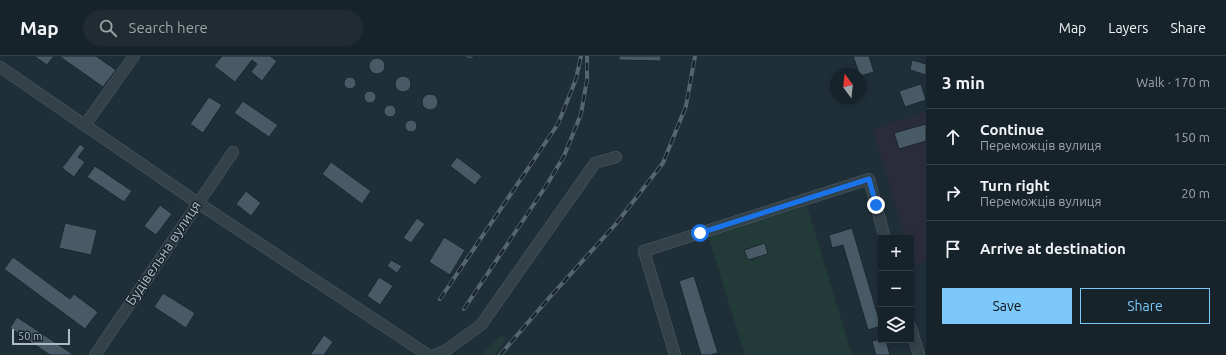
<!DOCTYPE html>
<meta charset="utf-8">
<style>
:root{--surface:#17232a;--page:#202b32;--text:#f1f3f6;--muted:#9ea4a8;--line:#364047;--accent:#7cc8fb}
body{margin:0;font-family:Ubuntu,sans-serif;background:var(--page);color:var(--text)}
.controls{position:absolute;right:12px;bottom:12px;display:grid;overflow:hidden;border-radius:0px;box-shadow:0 2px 6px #0003}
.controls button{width:36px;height:36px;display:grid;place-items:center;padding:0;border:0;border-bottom:1px solid var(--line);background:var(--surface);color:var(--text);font:20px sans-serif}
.compass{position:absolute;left:830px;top:12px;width:36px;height:36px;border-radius:50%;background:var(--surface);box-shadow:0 2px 6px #0003;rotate:345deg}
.scale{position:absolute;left:12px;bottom:10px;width:58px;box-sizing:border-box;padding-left:4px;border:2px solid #adbcc5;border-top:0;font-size:11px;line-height:14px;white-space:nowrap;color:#adbcc5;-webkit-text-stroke:3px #19252d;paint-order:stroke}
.stop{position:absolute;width:12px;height:12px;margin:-9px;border:3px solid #1a73e8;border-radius:50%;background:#fff}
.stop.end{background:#1a73e8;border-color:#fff;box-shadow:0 1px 4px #0008}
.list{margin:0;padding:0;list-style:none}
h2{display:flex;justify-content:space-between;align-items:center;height:52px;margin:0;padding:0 16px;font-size:17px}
h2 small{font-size:13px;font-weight:400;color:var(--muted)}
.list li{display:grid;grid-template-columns:26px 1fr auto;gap:12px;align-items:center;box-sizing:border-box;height:56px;padding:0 16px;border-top:1px solid var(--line)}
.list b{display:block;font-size:15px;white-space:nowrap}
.list p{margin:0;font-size:13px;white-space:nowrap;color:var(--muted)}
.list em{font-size:13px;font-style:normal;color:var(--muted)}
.actions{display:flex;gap:8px;padding:12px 16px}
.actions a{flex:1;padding:9px 0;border:1px solid var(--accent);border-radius:0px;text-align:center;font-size:14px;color:var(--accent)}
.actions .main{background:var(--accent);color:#111}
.icon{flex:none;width:22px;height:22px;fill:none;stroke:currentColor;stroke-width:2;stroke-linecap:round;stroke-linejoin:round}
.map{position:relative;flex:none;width:926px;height:299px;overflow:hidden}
header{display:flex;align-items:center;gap:24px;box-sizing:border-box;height:56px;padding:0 20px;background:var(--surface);border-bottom:1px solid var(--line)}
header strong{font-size:19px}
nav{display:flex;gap:22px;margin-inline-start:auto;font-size:14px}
.search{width:280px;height:36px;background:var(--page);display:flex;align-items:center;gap:10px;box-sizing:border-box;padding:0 14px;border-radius:22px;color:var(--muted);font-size:15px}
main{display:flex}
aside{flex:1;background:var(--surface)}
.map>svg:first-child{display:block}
.medical{fill:#2b2c3a}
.green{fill:#223b38}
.building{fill:#475a65;stroke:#1b272f}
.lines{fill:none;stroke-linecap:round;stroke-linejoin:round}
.minor-casing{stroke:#505e66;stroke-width:12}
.minor{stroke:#334149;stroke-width:11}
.rail-casing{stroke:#556670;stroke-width:4}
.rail{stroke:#19252d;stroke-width:2.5;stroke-dasharray:8;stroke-linecap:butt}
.route{stroke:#1a73e8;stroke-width:5}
.labels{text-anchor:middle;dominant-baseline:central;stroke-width:3;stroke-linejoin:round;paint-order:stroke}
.street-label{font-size:14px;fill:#adbcc5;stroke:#19252d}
</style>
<header>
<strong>Map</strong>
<div class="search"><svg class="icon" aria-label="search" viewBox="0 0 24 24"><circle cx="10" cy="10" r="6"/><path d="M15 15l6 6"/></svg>Search here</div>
<nav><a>Map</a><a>Layers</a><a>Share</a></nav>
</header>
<main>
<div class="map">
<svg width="926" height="299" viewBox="0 0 926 299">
<rect width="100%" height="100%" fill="#1f2f38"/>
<path class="medical" d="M926 56V205L913 209 911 203V182H905L873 73Z"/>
<path class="green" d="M807 150 852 299H745L708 180Z
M501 280 506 283 494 299H481Z"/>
<path class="building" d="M34 0H54L47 9Z
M59 0H96L116 14 103 31Z
M222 0H270L277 5 262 25 251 16 257 8 252 4 235 26 214 10Z
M462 0H476L470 3Z
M619 0H661V5L619 4Z
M853 0H869L874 16 860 20Z
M369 10a8 8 0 1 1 16 0a8 8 0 1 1-16 0Z
M912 4 926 8V19L910 14Z
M395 28a8 8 0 1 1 16 0a8 8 0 1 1-16 0Z
M344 27a6 6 0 1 1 12 0a6 6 0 1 1-12 0Z
M921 28 926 44 905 51 899 35Z
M364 41a6 6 0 1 1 12 0a6 6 0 1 1-12 0Z
M422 46a8 8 0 1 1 16 0a8 8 0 1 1-16 0Z
M209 41 222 49 203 77 190 68Z
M243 45 278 69 269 81 234 57Z
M384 55a6 6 0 1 1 12 0a6 6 0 1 1-12 0Z
M405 70a6 6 0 1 1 12 0a6 6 0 1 1-12 0Z
M926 68V85L899 93 894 77Z
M80 88 85 92 78 101 85 106 74 121 62 112Z
M457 101 482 120 475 129 450 110Z
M331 106 371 135 362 148 322 118Z
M95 110 132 135 124 146 87 121Z
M246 135 261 147 251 160 236 148Z
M160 149 172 158 156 179 144 170Z
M417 162 425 168 411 187 403 182Z
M65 167 97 174 91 199 59 192Z
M852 172 881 270 868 274 843 189 832 192 829 179Z
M444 181 465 194 450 219 429 206Z
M765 187 768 198 748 204 744 194Z
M13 201 70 243 74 238 98 256 85 273 4 213Z
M391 204 402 210 397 217 387 210Z
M694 220 718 297 710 299H701L679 225Z
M379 221 393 230 380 249 367 240Z
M163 237 195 257 186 272 154 251Z
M17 261 74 299H50L10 272Z
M324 279 333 286 324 299H310Z
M881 283V284H886L890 299H876L872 285Z"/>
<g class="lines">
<defs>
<path id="minor" d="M0 11 198 147 428 299
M85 69 134 0
M911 272 919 299
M95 299 233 96
M435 299 445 295 481 269 595 107 616 101
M675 299 644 195 869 123 885 182"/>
</defs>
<use href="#minor" class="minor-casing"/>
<use href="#minor" class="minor"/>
<defs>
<path id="rail" d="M440 243 558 68 576 23 581 0
M464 253 546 130 564 100 581 58 587 24V0
M500 299 549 242 615 169 663 107 686 50 695 0"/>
</defs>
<use href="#rail" class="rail-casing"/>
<use href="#rail" class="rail"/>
</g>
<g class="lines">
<path class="route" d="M700 177 869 123 876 149"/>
</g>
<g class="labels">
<g class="street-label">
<text transform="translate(163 197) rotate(-56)">Будівельна вулиця</text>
</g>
</g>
</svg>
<div class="controls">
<button>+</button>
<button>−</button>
<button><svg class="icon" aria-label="layers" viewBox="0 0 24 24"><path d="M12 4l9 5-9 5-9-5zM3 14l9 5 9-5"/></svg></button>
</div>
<svg class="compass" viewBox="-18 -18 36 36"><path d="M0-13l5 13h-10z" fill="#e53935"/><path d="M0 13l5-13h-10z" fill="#9ea4a8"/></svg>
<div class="scale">50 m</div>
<div class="stop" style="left:700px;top:177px"></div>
<div class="stop end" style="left:876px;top:149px"></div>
</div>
<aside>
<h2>3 min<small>Walk · 170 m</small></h2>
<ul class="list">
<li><svg class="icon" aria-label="ahead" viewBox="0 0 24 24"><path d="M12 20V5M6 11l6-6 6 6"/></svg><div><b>Continue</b><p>Переможців вулиця</p></div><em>150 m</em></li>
<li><svg class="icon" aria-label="right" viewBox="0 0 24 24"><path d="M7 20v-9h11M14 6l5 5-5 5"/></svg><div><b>Turn right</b><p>Переможців вулиця</p></div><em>20 m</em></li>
<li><svg class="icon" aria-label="arrive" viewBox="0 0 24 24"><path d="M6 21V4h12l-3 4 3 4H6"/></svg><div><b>Arrive at destination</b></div></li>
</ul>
<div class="actions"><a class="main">Save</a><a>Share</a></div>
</aside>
</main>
